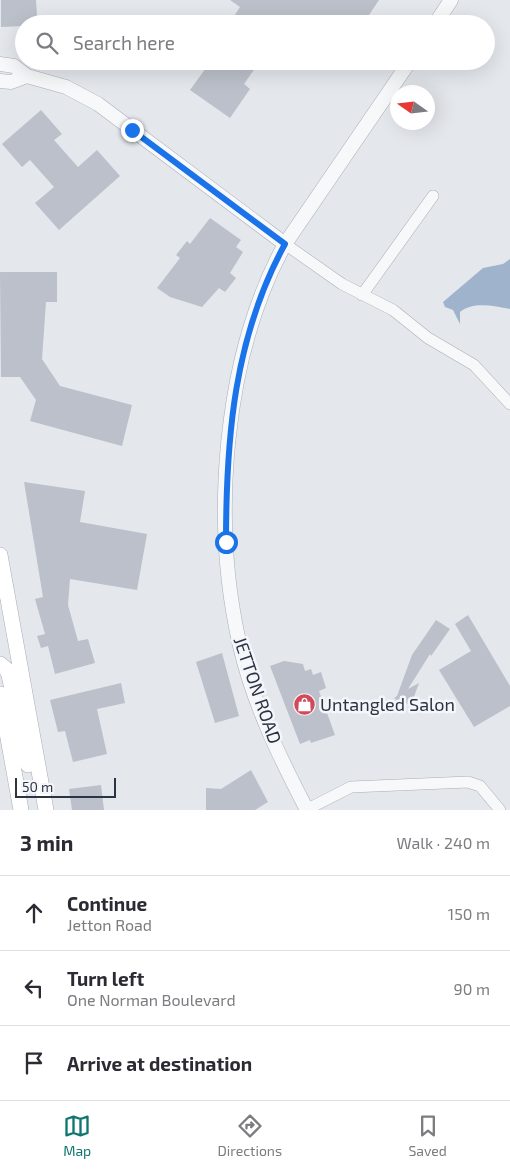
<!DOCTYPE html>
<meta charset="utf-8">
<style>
:root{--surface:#fff;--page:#f7f7f7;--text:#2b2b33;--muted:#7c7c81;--line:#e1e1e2;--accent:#0f766e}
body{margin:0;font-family:"Exo 2",sans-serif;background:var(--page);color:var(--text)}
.compass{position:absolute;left:390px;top:85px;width:45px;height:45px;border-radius:50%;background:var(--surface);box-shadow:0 5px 20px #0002;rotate:284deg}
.scale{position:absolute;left:15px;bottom:12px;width:101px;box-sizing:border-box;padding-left:5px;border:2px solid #2b3445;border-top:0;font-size:14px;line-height:18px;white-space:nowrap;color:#2b3445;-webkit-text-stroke:4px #f4f6f9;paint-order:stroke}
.stop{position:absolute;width:15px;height:15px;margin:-11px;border:4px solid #1a73e8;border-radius:50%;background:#fff}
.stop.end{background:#1a73e8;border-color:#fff;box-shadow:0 1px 5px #0008}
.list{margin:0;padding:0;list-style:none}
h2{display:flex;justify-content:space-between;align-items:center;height:65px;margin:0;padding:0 20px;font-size:21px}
h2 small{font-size:16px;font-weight:400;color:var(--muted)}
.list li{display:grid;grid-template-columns:32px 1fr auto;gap:15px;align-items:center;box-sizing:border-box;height:75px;padding:0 20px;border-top:1px solid var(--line)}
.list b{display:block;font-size:19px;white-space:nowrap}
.list p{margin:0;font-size:16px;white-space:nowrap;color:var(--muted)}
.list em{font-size:16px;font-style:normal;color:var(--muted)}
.icon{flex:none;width:28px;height:28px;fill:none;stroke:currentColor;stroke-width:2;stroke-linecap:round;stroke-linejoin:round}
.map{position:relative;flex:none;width:510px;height:810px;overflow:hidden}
.search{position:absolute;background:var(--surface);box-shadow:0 5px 20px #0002;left:15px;right:15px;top:15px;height:55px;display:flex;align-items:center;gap:12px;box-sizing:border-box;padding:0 18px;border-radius:28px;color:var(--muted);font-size:19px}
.sheet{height:290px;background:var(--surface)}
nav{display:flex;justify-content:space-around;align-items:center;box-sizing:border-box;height:70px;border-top:1px solid var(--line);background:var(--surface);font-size:14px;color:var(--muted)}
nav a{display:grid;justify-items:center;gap:2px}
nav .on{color:var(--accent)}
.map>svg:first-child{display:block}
.water{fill:#9fb4cc}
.building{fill:#bbc0ca}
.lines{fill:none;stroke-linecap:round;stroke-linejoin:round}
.minor-casing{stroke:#a9aeb7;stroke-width:12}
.tertiary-casing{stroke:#a9aeb7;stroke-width:15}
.secondary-casing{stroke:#a9aeb7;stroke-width:16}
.minor{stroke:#f7f8fa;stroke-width:11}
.tertiary{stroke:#f7f8fa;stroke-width:14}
.secondary{stroke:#fff;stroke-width:15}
.route{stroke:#1a73e8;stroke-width:6}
.labels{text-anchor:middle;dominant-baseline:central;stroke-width:5;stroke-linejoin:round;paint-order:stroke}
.street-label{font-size:18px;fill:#2b3445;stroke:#f4f6f9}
.poi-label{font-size:18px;fill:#2b3445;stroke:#f4f6f9;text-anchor:start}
</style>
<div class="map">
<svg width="510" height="810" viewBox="0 0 510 810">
<rect width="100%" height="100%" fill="#e4e7ec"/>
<path class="water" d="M510 259V309C494 306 473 301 460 312V324L453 310 445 307 443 302 483 268 503 264Z"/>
<path class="building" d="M1 0H36L37 16 29 24H24V26L1 27Z
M230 0H379L363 24H229L240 7Z
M211 61H260L244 84 250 89 230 118 190 90Z
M41 110 62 134 54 140 78 167 97 150 120 176 59 230 35 203 54 187 30 160 22 167 2 144Z
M210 218 241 240 236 247 243 252 230 273 236 278 225 292 219 288 202 307 170 297 157 288 180 258 176 255 187 241 190 244Z
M0 272H57V302H46L42 359 60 386 132 405 122 446 30 421 36 400 20 377H1Z
M24 482 85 491 80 522 147 534 137 590 70 579 68 605 78 641 88 639 95 663 55 674 48 646 41 648 37 636 45 634 35 599 43 597Z
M468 615 510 686V706L474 727 439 670 471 651 455 624Z
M436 620 450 629 431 656 430 654 408 689 419 683 411 705 400 701 398 704 394 702 396 699 394 698 397 696 412 655Z
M222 653 239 716 215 723 196 662Z
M284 661 303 664 305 671 311 669 313 675 321 672 326 688 319 691 335 735 311 743 310 740 300 744 270 666Z
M121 683 125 703 97 709 107 754 73 762 65 731 58 732 50 700Z
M251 770 268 802 255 810H206V788L221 789Z
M101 785 104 810H72L69 789Z"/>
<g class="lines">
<defs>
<path id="minor" d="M285 244 342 284 393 310 428 338 474 365 510 404
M362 295 433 196
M306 810 351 787 468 782 480 786 500 810"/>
<path id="tertiary" d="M435 24 451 0
M0 64 14 66 27 76 66 87 98 104 285 244
M0 81 11 82 27 76
M307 810C280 758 253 703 240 646 211 521 223 357 285 244L410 61"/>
<path id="secondary" d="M0 555 46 810
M0 664 6 669 9 675 28 765
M0 694 21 810"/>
</defs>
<use href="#minor" class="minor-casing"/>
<use href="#tertiary" class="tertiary-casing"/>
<use href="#secondary" class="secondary-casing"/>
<use href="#minor" class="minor"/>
<use href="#tertiary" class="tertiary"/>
<use href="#secondary" class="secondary"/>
</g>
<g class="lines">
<path class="route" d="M132 130 285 244C234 337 226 438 226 542"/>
</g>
<defs>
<symbol id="shop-disc" viewBox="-11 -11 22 22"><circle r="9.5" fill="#d1495b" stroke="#f4f6f9"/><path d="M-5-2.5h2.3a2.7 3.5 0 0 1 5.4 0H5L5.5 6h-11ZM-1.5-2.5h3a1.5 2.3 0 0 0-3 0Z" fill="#fff"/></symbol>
</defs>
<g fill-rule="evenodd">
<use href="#shop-disc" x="292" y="692" width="25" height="25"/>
</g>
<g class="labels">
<g class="street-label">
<text transform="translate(258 690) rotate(71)">JETTON ROAD</text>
</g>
<g class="poi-label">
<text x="320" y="704">Untangled Salon</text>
</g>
</g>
</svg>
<svg class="compass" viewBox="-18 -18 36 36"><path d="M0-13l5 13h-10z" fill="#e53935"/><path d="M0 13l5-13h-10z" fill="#7c7c81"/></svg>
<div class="scale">50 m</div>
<div class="stop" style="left:226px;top:542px"></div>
<div class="stop end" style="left:132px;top:130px"></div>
<div class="search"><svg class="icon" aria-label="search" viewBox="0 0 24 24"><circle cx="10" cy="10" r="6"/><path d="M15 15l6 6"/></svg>Search here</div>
</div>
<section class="sheet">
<h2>3 min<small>Walk · 240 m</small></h2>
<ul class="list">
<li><svg class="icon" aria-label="ahead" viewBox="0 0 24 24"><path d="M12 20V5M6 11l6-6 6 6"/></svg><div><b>Continue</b><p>Jetton Road</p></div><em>150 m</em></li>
<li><svg class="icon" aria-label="left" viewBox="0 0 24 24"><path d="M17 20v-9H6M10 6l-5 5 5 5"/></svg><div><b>Turn left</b><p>One Norman Boulevard</p></div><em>90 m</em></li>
<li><svg class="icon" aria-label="arrive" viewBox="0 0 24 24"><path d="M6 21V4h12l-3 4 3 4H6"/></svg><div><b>Arrive at destination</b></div></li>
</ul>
</section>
<nav>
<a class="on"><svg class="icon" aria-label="map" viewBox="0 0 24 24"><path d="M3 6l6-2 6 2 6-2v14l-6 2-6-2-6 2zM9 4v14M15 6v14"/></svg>Map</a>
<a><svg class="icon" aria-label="directions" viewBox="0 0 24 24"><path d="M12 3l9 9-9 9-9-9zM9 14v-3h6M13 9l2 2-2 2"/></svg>Directions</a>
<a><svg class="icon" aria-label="saved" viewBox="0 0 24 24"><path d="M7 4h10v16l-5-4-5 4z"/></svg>Saved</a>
</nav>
